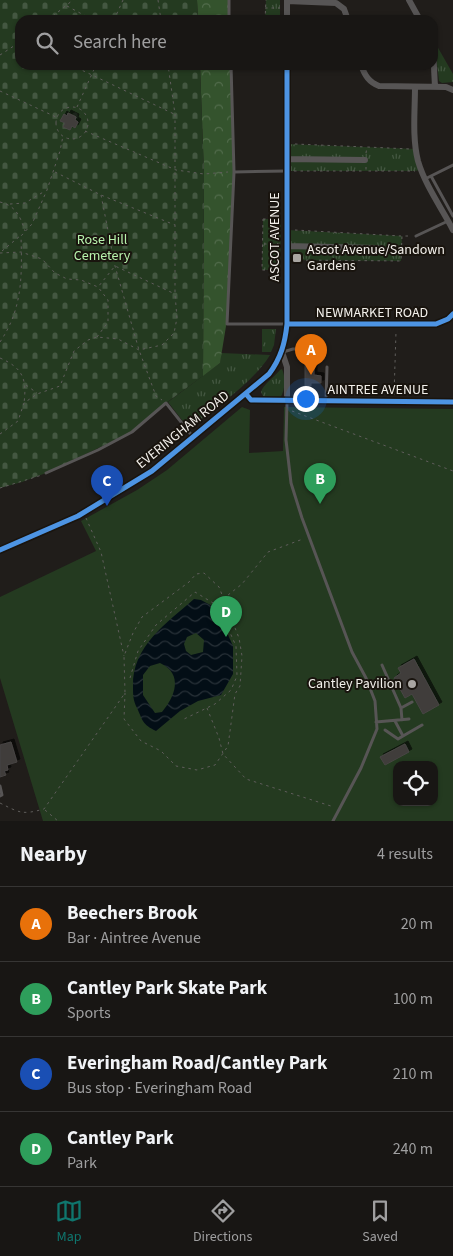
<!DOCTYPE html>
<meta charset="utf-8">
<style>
:root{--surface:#181614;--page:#211f1d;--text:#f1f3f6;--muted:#9f9fa0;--line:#363534;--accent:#0f766e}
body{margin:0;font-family:"Source Sans 3",sans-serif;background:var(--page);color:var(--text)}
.controls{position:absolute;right:15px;bottom:15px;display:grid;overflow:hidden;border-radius:10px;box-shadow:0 1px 4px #0004}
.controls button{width:45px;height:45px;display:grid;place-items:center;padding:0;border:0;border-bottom:1px solid var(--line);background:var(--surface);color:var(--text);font:25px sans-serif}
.you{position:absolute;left:305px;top:398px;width:18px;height:18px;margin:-12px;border:4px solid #fff;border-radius:50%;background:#1a73e8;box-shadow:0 0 0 8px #1a73e833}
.badge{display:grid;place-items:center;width:32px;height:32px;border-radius:50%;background:var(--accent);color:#fff;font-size:16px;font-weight:700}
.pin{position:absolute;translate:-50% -41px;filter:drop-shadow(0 1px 2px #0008)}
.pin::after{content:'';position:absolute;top:26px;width:18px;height:15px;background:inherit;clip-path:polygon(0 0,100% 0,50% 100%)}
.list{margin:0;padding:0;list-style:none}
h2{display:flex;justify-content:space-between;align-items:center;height:65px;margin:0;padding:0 20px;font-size:21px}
h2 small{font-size:16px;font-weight:400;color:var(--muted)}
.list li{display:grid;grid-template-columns:32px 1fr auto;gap:15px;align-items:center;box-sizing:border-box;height:75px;padding:0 20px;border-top:1px solid var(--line)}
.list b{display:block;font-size:19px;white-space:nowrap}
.list p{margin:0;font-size:16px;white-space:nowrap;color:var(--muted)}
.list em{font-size:16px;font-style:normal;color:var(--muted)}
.icon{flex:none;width:28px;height:28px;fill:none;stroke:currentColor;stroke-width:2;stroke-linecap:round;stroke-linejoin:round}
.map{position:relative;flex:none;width:453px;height:821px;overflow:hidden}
.search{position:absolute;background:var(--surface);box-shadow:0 1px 4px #0004;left:15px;right:15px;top:15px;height:55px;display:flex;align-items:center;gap:12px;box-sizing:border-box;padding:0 18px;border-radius:15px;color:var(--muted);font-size:19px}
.sheet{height:365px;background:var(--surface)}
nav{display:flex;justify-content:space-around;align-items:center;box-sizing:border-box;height:70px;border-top:1px solid var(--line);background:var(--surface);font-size:14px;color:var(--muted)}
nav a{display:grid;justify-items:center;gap:2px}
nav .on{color:var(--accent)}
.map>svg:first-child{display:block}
.grass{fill:url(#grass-tufts)}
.forest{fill:url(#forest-crowns)}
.cemetery{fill:url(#cemetery-stones)}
.park{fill:#243a20;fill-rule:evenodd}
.water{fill:url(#water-waves);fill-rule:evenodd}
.building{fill:#3f3c3b;stroke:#484544;filter:url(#shadow)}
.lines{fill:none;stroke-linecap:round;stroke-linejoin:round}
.path{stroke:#5f5d5b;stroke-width:1;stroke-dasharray:2.5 4;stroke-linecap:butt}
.lane{stroke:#575555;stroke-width:3}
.street{stroke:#575555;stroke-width:6}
.cycleway-casing{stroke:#19140e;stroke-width:8}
.cycleway{stroke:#4d94e3;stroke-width:5}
.poi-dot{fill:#a9a6a2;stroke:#19140e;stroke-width:2}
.labels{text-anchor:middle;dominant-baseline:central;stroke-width:4;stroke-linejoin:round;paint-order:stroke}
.street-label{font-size:14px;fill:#f3f0eb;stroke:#19140e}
.park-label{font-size:14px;fill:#b8f3ad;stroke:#19140e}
.poi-label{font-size:14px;fill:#f3f0eb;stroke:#19140e;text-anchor:start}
</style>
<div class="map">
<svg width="453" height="821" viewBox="0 0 453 821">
<defs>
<pattern id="grass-tufts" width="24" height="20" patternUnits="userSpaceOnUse" patternTransform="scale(1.25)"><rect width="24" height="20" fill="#243a20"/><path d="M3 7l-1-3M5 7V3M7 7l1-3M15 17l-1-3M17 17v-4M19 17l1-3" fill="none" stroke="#445741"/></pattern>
<pattern id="forest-crowns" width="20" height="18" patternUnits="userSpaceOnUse" patternTransform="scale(1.25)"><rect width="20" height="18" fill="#34532d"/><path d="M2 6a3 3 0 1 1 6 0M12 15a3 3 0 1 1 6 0" fill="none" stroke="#526c4c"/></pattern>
<pattern id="cemetery-stones" width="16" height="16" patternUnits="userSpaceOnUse" patternTransform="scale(1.25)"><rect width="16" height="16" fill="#243a20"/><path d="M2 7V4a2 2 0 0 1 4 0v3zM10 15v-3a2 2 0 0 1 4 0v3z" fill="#445741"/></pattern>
<pattern id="water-waves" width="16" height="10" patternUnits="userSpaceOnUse" patternTransform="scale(1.25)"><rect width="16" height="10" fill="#030e16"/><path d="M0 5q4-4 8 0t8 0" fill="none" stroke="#283138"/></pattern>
<filter id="shadow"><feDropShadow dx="3" dy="-3" stdDeviation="0" flood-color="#0009"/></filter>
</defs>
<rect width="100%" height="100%" fill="#201d1a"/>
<path class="grass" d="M266 0H280V20H265Z
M437 46 453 74V82L442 83 439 81 435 47Z
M287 144 416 149 421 170 414 171H286Z
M263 219H281L280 270H262Z
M287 230 402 236 401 261 287 260Z
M262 329H276L274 345 271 352H262Z
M221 353 270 355C253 383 215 408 189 429L168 402 220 363Z
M282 369C286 378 285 391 280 398H264L261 392C263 385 274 377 280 370Z"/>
<path class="forest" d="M197 0H229V20H198Z
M200 65H230L234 172 227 320 220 363 203 376 204 174Z"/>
<path class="cemetery" d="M0 0H197L198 20H20V65H200L204 174 203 376 166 403 132 432 46 473 22 482 0 488Z"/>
<path class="park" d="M242 407 250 410 249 453 283 451 284 407 453 409V821H43L0 678V597L96 551 81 521 137 490 167 470ZM397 765H434V802H397Z"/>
<path class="water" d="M194 599 201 600 216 608 233 646V674L221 695 198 701 180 711 156 731C142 724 143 721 137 708 133 700 133 695 133 686 132 646 167 623 194 599ZM196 633 204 640 203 652 191 655 186 651 184 644 187 637ZM160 663C184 674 175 697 162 712L155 713 143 695V675L150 666Z"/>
<path class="building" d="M68 113 76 117 75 120 78 122 75 128 72 126 70 130 63 127 65 123 60 121 64 114 67 116Z
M305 365 314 366V375L321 376V383H311V386H305Z
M414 659 439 705 423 714 412 694 405 698 394 678 401 673 398 668Z
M11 742 17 762 7 765 8 770 4 771 6 775 0 777V745Z
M405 744 409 752 385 765 380 757Z"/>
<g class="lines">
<path class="path" d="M158 0 161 20
M67 6 93 20
M265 8H280
M48 20 73 0
M104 20 111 17 119 20
M114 20 123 0
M265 20 266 0
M0 55 20 42
M71 65 174 114
M0 91 56 117
M56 123a16 16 0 1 1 32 0a16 16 0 1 1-32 0Z
M77 107 96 65
M85 131 176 170 204 174 228 172
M295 144 366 147
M366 153 367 147 410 149
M366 167V171H415
M294 171H365
M55 172 101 195 175 225
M101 195 115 266 139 350 156 396 162 400
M0 202C16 206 20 216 25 231
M10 204 25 203 45 191
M263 219H278L277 270H262Z
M295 230 401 236
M264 244H281
M2 251 20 236
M0 253 21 252 42 259 55 273 67 279 81 280 98 287 115 266 175 294
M293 260 401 261 402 236H410
M97 337 108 322V300L98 287
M0 342C23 308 22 275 21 236L32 224 47 190 60 151 63 136
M0 358C23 368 27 379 24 403
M26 385 37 393
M394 395 396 332
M292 411 453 471
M0 434 18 421 24 403 37 394 60 386 74 351 88 340 97 337 118 339 139 350 162 345 174 333 177 318 175 294V114L168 65
M0 488 42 475
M86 518 101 552 124 656
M223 599 242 584 268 552 303 539
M130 678 138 651 156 625 195 592 218 606 236 646 237 676 231 690 215 704 182 720
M207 708 219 738 223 754 246 779 334 807
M0 803C20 813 22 815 44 809L125 693 124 656 133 633 142 617 189 582 196 574 204 573 219 587 239 638 242 656 240 686 235 694 228 746 215 765 197 770 176 766 161 751 141 741 124 719 125 693
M45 810 58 821"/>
<path class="lane" d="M229 0V20
M231 65 234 172 227 324H287
M234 172 286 171
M431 176 453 216
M425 179 453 165
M416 236 448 221
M283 352 293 349H304
M326 401 327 367
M287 402 286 440 291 483 302 518 352 652 366 678 375 701 377 729 361 768 333 821
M46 473 98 450 132 432 166 403 193 437
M382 665 401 708 402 720
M401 708 412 702
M395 721 403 736 422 725
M376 722 409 719
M385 730 398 739 403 736
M0 786 2 795 0 796"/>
<path class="street" d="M287 0V20
M409 0 420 20
M287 1 336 3 344 9 348 20
M433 48 435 87
M361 65C365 76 369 82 379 86L446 87 453 90
M415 87C415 111 412 137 418 161 425 185 441 207 453 230
M286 159 365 160
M287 246 377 248
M287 324H436L448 319 453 314
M282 352 287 367V401
M246 394 251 400 453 402
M0 550 78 516 152 471 269 374C281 358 285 343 287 324V65"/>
<defs>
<path id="cycleway" d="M287 324H436L448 319 453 314
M246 394 251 400 453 402
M0 550 78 516 152 471 269 374C281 358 285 343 287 324V65"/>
</defs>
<use href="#cycleway" class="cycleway-casing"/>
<use href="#cycleway" class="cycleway"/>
</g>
<g class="poi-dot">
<rect x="292" y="253" width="10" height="10" rx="2.5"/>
<circle cx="412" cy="684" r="5"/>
</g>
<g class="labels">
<g class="street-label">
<text transform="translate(275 237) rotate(-90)">ASCOT AVENUE</text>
<text x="372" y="313">NEWMARKET ROAD</text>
<text x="378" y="390">AINTREE AVENUE</text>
<text transform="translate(183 430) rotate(-39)">EVERINGHAM ROAD</text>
</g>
<g class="park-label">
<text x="102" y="240">Rose Hill<tspan x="102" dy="16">Cemetery</tspan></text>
</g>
<g class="poi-label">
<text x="307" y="250">Ascot Avenue/Sandown<tspan x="307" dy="16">Gardens</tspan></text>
<text x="402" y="684" text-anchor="end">Cantley Pavilion</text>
</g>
</g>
</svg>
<div class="controls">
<button><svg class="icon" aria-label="locate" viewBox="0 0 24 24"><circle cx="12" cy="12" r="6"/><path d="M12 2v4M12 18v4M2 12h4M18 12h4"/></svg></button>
</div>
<div class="you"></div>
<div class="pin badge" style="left:311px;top:375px;background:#e8710a">A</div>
<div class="pin badge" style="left:320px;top:504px;background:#2e9e5b">B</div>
<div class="pin badge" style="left:107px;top:506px;background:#1a4fb4">C</div>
<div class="pin badge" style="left:226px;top:637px;background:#2e9e5b">D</div>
<div class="search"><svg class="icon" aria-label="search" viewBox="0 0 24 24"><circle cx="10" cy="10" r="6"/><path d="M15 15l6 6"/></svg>Search here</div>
</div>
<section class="sheet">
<h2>Nearby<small>4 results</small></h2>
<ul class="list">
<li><span class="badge" style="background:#e8710a">A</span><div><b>Beechers Brook</b><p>Bar · Aintree Avenue</p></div><em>20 m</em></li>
<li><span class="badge" style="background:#2e9e5b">B</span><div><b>Cantley Park Skate Park</b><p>Sports</p></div><em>100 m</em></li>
<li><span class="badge" style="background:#1a4fb4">C</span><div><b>Everingham Road/Cantley Park</b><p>Bus stop · Everingham Road</p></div><em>210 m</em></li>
<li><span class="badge" style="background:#2e9e5b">D</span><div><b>Cantley Park</b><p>Park</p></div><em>240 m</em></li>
</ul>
</section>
<nav>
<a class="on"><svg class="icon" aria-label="map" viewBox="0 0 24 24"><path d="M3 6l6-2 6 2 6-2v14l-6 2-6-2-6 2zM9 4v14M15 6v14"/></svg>Map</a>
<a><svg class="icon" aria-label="directions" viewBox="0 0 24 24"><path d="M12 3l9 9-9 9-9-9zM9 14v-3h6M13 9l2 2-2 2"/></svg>Directions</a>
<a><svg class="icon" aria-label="saved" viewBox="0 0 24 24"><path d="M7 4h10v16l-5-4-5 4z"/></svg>Saved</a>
</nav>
